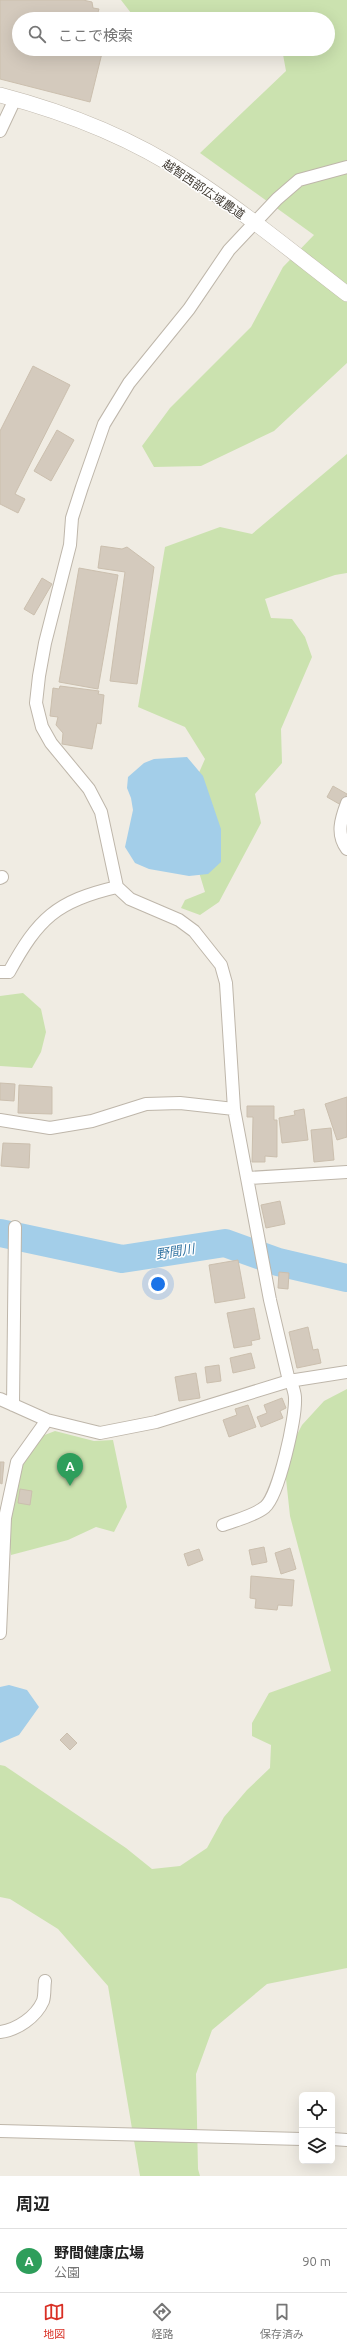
<!DOCTYPE html>
<html lang="ja">
<meta charset="utf-8">
<style>
:root{--surface:#fff;--page:#f2f2f2;--text:#222;--muted:#767676;--line:#e0e0e0;--accent:#d93025}
body{margin:0;font-family:Ubuntu,"Noto Sans JP",sans-serif;background:var(--page);color:var(--text)}
.controls{position:absolute;right:12px;bottom:12px;display:grid;overflow:hidden;border-radius:6px;box-shadow:0 4px 16px #0002}
.controls button{width:36px;height:36px;display:grid;place-items:center;padding:0;border:0;border-bottom:1px solid var(--line);background:var(--surface);color:var(--text);font:20px sans-serif}
.you{position:absolute;left:158px;top:1284px;width:14px;height:14px;margin:-10px;border:3px solid #fff;border-radius:50%;background:#1a73e8;box-shadow:0 0 0 6px #1a73e833}
.badge{display:grid;place-items:center;width:26px;height:26px;border-radius:50%;background:var(--accent);color:#fff;font-size:13px;font-weight:700}
.pin{position:absolute;translate:-50% -33px;filter:drop-shadow(0 1px 2px #0008)}
.pin::after{content:'';position:absolute;top:21px;width:14px;height:12px;background:inherit;clip-path:polygon(0 0,100% 0,50% 100%)}
.list{margin:0;padding:0;list-style:none}
h2{display:flex;justify-content:space-between;align-items:center;height:52px;margin:0;padding:0 16px;font-size:17px}
h2 small{font-size:13px;font-weight:400;color:var(--muted)}
.list li{display:grid;grid-template-columns:26px 1fr auto;gap:12px;align-items:center;box-sizing:border-box;height:64px;padding:0 16px;border-top:1px solid var(--line)}
.list b{display:block;font-size:15px;white-space:nowrap}
.list p{margin:0;font-size:13px;white-space:nowrap;color:var(--muted)}
.list em{font-size:13px;font-style:normal;color:var(--muted)}
.icon{flex:none;width:22px;height:22px;fill:none;stroke:currentColor;stroke-width:2;stroke-linecap:round;stroke-linejoin:round}
.map{position:relative;flex:none;width:347px;height:2176px;overflow:hidden}
.search{position:absolute;background:var(--surface);box-shadow:0 4px 16px #0002;left:12px;right:12px;top:12px;height:44px;display:flex;align-items:center;gap:10px;box-sizing:border-box;padding:0 14px;border-radius:22px;color:var(--muted);font-size:15px}
.sheet{height:116px;background:var(--surface)}
nav{display:flex;justify-content:space-around;align-items:center;box-sizing:border-box;height:56px;border-top:1px solid var(--line);background:var(--surface);font-size:11px;color:var(--muted)}
nav a{display:grid;justify-items:center;gap:2px}
nav .on{color:var(--accent)}
.map>svg:first-child{display:block}
.green{fill:#cbe2af}
.water{fill:#a3cee9}
.lines{fill:none;stroke-linecap:round;stroke-linejoin:round}
.river{stroke:#a3cee9;stroke-width:28}
.building{fill:#d4cabd;stroke:#cbbfae}
.minor-casing{stroke:#beb6aa;stroke-width:14}
.tertiary-casing{stroke:#beb6aa;stroke-width:16}
.minor{stroke:#fff;stroke-width:12}
.tertiary{stroke:#fff;stroke-width:15}
.labels{text-anchor:middle;dominant-baseline:central;stroke-width:3;stroke-linejoin:round;paint-order:stroke}
.street-label{font-size:12px;fill:#423c34;stroke:#fff}
.water-label{font-size:13px;font-style:italic;fill:#3777a4;stroke:#fff}
</style>
<div class="map">
<svg width="347" height="2176" viewBox="0 0 347 2176">
<rect width="100%" height="100%" fill="#f0ece3"/>
<path class="green" d="M121 0H347V363L274 431 201 466 154 467 142 446 170 408 251 327 283 267 314 235 200 153 286 71 282 49H328V19H146L131 13Z
M347 454V573L335 575 265 599 271 618 292 619 305 637 312 657 281 729 282 763 255 794 261 823 219 902 200 915 181 908 185 900 205 892 195 859 190 793 205 759 185 727 138 707 165 547 220 527 252 534Z
M23 993 41 1009 46 1032 41 1052 32 1068 0 1066V996Z
M347 1389V1968L267 1984 212 2030 196 2074 198 2169 200 2176H140L108 1986 58 1929 10 1899 0 1897V1765L5 1766 126 1848 152 1869 180 1866 207 1848 224 1817 247 1790 270 1768 271 1745 252 1736V1723L269 1693 331 1671 290 1516 284 1460 302 1425 324 1401Z
M55 1431 94 1441 113 1440 127 1507 114 1532 96 1527 68 1540 11 1555 8 1533 20 1465 42 1436Z"/>
<path class="water" d="M187 757 203 776 221 829V862L208 874 189 876 149 869 135 863 125 847 133 810 131 798 127 788 128 777 144 763 154 759Z
M9 1685 27 1690 39 1707 19 1735 0 1743V1687Z"/>
<g class="lines">
<path class="river" d="M0 1233 122 1259 225 1243 278 1262 347 1278"/>
</g>
<path class="building" d="M0 0H83L92 2 93 8 99 9 96 19H19V49H103L90 102 0 79Z
M33 366 70 385 15 494 25 499 18 513 0 504V431Z
M57 430 74 440 51 481 34 471Z
M101 546 122 549 127 547 154 567 137 684 110 681 125 572 98 568Z
M79 568 118 575 98 689 59 682Z
M42 578 52 584 34 615 24 609Z
M60 686 99 691 98 694 104 695 101 724 97 723 92 749 62 744 63 733 56 725 58 717 50 716 53 688 59 689Z
M333 786 347 794 341 805 327 797Z
M0 1083 15 1084 14 1101 0 1100Z
M19 1085 52 1087V1114L18 1113Z
M347 1097V1137L337 1140 325 1104Z
M247 1106H274V1120H277V1157L265 1156V1162H252L253 1117H247Z
M304 1109 308 1140 282 1143 279 1118 295 1115 294 1111Z
M331 1128 334 1160 314 1162 311 1130Z
M3 1143 30 1144 29 1168 1 1166Z
M280 1201 285 1224 266 1228 261 1205Z
M238 1260 245 1298 215 1303 209 1265Z
M279 1272 289 1273 288 1289 278 1288Z
M254 1308 260 1339 251 1341 252 1345 234 1348 227 1313Z
M308 1327 313 1350 318 1349 321 1363 297 1368 289 1332Z
M251 1353 255 1368 233 1373 230 1358Z
M219 1365 221 1381 207 1383 205 1367Z
M196 1373 200 1398 179 1401 175 1377Z
M282 1398 286 1408 280 1411 283 1418 261 1427 257 1417 267 1413 264 1405Z
M248 1405 256 1427 229 1437 223 1420 237 1415 235 1409Z
M0 1462H4L2 1484 0 1483Z
M20 1489 32 1491 30 1505 18 1503Z
M264 1547 267 1562 252 1565 249 1550Z
M290 1548 296 1569 281 1574 275 1553Z
M199 1549 203 1560 188 1566 184 1554Z
M251 1576 294 1580 292 1606 278 1605 277 1610 255 1608 256 1599 250 1598Z
M67 1733 77 1743 70 1750 60 1740Z"/>
<g class="lines">
<defs>
<path id="minor" d="M0 131 15 99
M347 803C341 819 336 834 347 849
M0 878 2 877
M0 972H9C38 919 56 901 117 887
M0 1120 50 1128 92 1121 146 1104 180 1103 234 1109
M248 1178 347 1172
M289 1381 270 1300 234 1109 226 983 221 965 194 931 179 920 130 899 117 887 101 812 89 789 51 743 42 727 36 703 39 676 45 643 70 545 72 518 82 487 104 424 129 383 189 309 229 250 277 199 299 180 347 167
M0 1399 47 1420 100 1433 156 1422 289 1381 347 1372
M13 1405 15 1227
M223 1525C236 1520 254 1516 265 1507 279 1495 296 1417 295 1398 295 1392 292 1386 291 1380
M0 1633 5 1518 17 1462 47 1420
M0 2032C17 2030 36 2017 43 2001 45 1995 44 1987 45 1981
M0 2131 302 2139
M332 2139 347 2140"/>
<path id="tertiary" d="M0 95C65 112 133 139 189 176 244 212 295 254 347 294"/>
</defs>
<use href="#minor" class="minor-casing"/>
<use href="#tertiary" class="tertiary-casing"/>
<use href="#minor" class="minor"/>
<use href="#tertiary" class="tertiary"/>
</g>
<g class="labels">
<g class="street-label">
<text transform="translate(204 189) rotate(34)">越智西部広域農道</text>
</g>
<g class="water-label">
<text transform="translate(175 1251) rotate(-9)">野間川</text>
</g>
</g>
</svg>
<div class="controls">
<button><svg class="icon" aria-label="locate" viewBox="0 0 24 24"><circle cx="12" cy="12" r="6"/><path d="M12 2v4M12 18v4M2 12h4M18 12h4"/></svg></button>
<button><svg class="icon" aria-label="layers" viewBox="0 0 24 24"><path d="M12 4l9 5-9 5-9-5zM3 14l9 5 9-5"/></svg></button>
</div>
<div class="you"></div>
<div class="pin badge" style="left:70px;top:1486px;background:#2e9e5b">A</div>
<div class="search"><svg class="icon" aria-label="search" viewBox="0 0 24 24"><circle cx="10" cy="10" r="6"/><path d="M15 15l6 6"/></svg>ここで検索</div>
</div>
<section class="sheet">
<h2>周辺<small></small></h2>
<ul class="list">
<li><span class="badge" style="background:#2e9e5b">A</span><div><b>野間健康広場</b><p>公園</p></div><em>90 m</em></li>
</ul>
</section>
<nav>
<a class="on"><svg class="icon" aria-label="map" viewBox="0 0 24 24"><path d="M3 6l6-2 6 2 6-2v14l-6 2-6-2-6 2zM9 4v14M15 6v14"/></svg>地図</a>
<a><svg class="icon" aria-label="directions" viewBox="0 0 24 24"><path d="M12 3l9 9-9 9-9-9zM9 14v-3h6M13 9l2 2-2 2"/></svg>経路</a>
<a><svg class="icon" aria-label="saved" viewBox="0 0 24 24"><path d="M7 4h10v16l-5-4-5 4z"/></svg>保存済み</a>
</nav>
